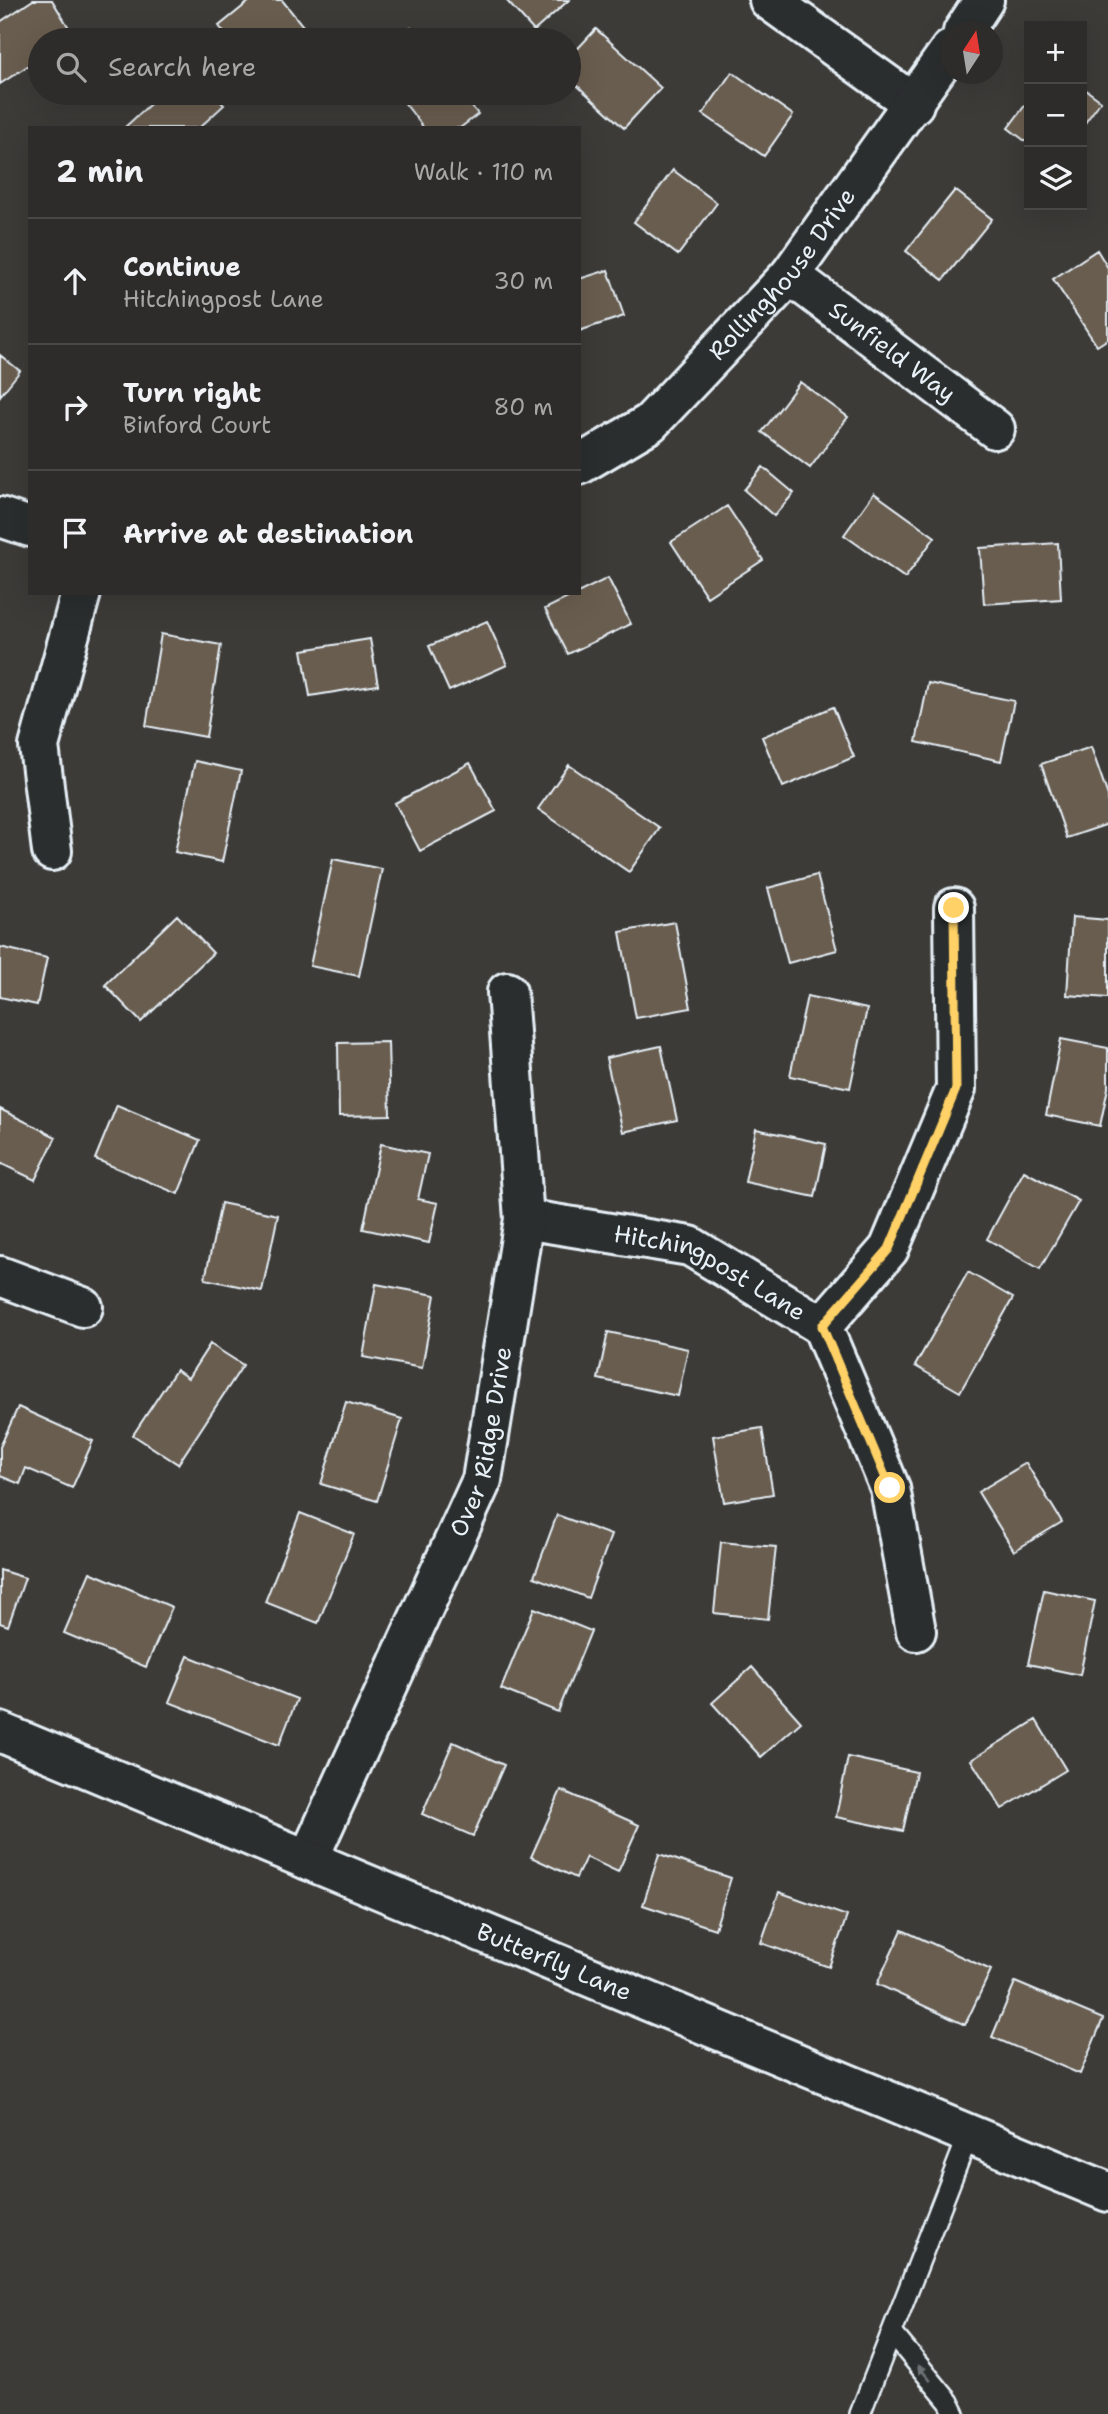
<!DOCTYPE html>
<meta charset="utf-8">
<style>
:root{--surface:#2e2c2a;--page:#363432;--text:#f1f3f6;--muted:#a7a7a8;--line:#494847}
body{margin:0;font-family:"Shantell Sans",sans-serif;background:var(--page);color:var(--text)}
.controls{position:absolute;right:21px;top:21px;display:grid;overflow:hidden;border-radius:0px;box-shadow:0 7px 28px #0002}
.controls button{width:63px;height:63px;display:grid;place-items:center;padding:0;border:0;border-bottom:2px solid var(--line);background:var(--surface);color:var(--text);font:35px sans-serif}
.compass{position:absolute;left:940px;top:21px;width:63px;height:63px;border-radius:50%;background:var(--surface);box-shadow:0 7px 28px #0002;rotate:12deg}
.stop{position:absolute;width:21px;height:21px;margin:-16px;border:5px solid #ffd166;border-radius:50%;background:#fff}
.stop.end{background:#ffd166;border-color:#fff;box-shadow:0 2px 7px #0008}
.list{margin:0;padding:0;list-style:none}
h2{display:flex;justify-content:space-between;align-items:center;height:91px;margin:0;padding:0 28px;font-size:30px}
h2 small{font-size:23px;font-weight:400;color:var(--muted)}
.list li{display:grid;grid-template-columns:46px 1fr auto;gap:21px;align-items:center;box-sizing:border-box;height:126px;padding:0 28px;border-top:2px solid var(--line)}
.list b{display:block;font-size:26px;white-space:nowrap}
.list p{margin:0;font-size:23px;white-space:nowrap;color:var(--muted)}
.list em{font-size:23px;font-style:normal;color:var(--muted)}
.icon{flex:none;width:38px;height:38px;fill:none;stroke:currentColor;stroke-width:2;stroke-linecap:round;stroke-linejoin:round}
.map{position:relative;flex:none;width:1108px;height:2414px;overflow:hidden}
.search{position:absolute;background:var(--surface);box-shadow:0 7px 28px #0002;left:28px;top:28px;width:553px;height:77px;display:flex;align-items:center;gap:18px;box-sizing:border-box;padding:0 24px;border-radius:38px;color:var(--muted);font-size:26px}
.panel{position:absolute;background:var(--surface);box-shadow:0 7px 28px #0002;left:28px;top:126px;width:553px;height:469px;border-radius:0px}
.map>svg:first-child{display:block}
.building{fill:#695d50;stroke:#e8f1f8;stroke-width:2}
.lines{fill:none;stroke-linecap:round;stroke-linejoin:round}
.lane-casing{stroke:#e8f1f8;stroke-width:24}
.street-casing{stroke:#e8f1f8;stroke-width:44}
.secondary-casing{stroke:#e8f1f8;stroke-width:44}
.lane{stroke:#2a2d2e;stroke-width:19}
.street{stroke:#2a2d2e;stroke-width:38}
.secondary{stroke:#2a2d2e;stroke-width:38}
.oneway{fill:#6c7275}
.route{stroke:#ffd166;stroke-width:9}
.labels{text-anchor:middle;dominant-baseline:central;stroke-width:5;stroke-linejoin:round;paint-order:stroke}
.street-label{font-size:24px;fill:#e8f1f8;stroke:#2a2d2e}
</style>
<div class="map">
<svg width="1108" height="2414" viewBox="0 0 1108 2414">
<rect width="100%" height="100%" fill="#3d3b38"/>
<filter id="ink" filterUnits="userSpaceOnUse"><feTurbulence type="fractalNoise" baseFrequency=".0143" numOctaves="2"/><feDisplacementMap in="SourceGraphic" scale="14" xChannelSelector="R" yChannelSelector="G"/><feConvolveMatrix kernelMatrix="1 2 1 2 8 2 1 2 1" color-interpolation-filters="sRGB"/></filter>
<g filter="url(#ink)">
<path class="building" d="M33 0H52L74 36 68 40H40V58L0 84V22Z
M251 0H282L303 26 285 40H230L219 26Z
M506 0H569L534 31Z
M411 27 421 40H394Z
M596 29 661 88 624 128 569 78V58Z
M732 72 793 115 764 156 703 114Z
M1082 87 1101 101 1082 127Z
M162 93H212L224 105 199 128H124Z
M397 93H461L478 114 460 128H424Z
M1029 100V144L1008 128Z
M673 170 717 203 678 255 634 222Z
M955 190 992 219 943 280 906 251Z
M1097 250 1108 268V339L1097 346 1053 279Z
M608 270 624 316 579 331V279Z
M0 355 20 371 0 396Z
M800 382 848 417 810 468 762 432Z
M763 467 794 493 774 516 744 490Z
M874 493 935 537 905 578 844 535Z
M727 506 763 560 707 597 671 542Z
M1058 543 1061 599 984 604 980 548Z
M608 578 631 624 568 654 545 609Z
M487 621 507 665 449 691 429 646Z
M161 634 221 645 206 737 146 726Z
M370 639 378 685 310 696 302 650Z
M928 683 1014 701 1001 761 916 742Z
M833 707 854 757 783 787 762 737Z
M1091 747 1108 796V824L1067 838 1041 764Z
M195 761 241 771 222 862 175 852Z
M470 763 496 811 420 851 395 803Z
M569 765 660 828 629 872 538 809Z
M333 859 382 869 359 976 310 966Z
M817 875 837 950 788 963 768 888Z
M177 915 213 953 141 1022 105 985Z
M1072 917 1108 920V998L1067 995Z
M675 922 691 1008 636 1018 620 932Z
M0 947 47 958 37 1005 0 997Z
M807 996 867 1009 850 1088 790 1076Z
M1061 1039 1108 1048V1088L1100 1126 1046 1115Z
M388 1042 390 1115 339 1116 338 1043Z
M661 1046 677 1120 623 1132 606 1058Z
M117 1105 200 1140 178 1194 95 1159Z
M0 1109 56 1137 35 1180 0 1163Z
M756 1129 826 1144 815 1197 745 1182Z
M381 1144 428 1154 418 1199 438 1203 429 1243 363 1229Z
M1024 1171 1079 1201 1040 1269 987 1239Z
M221 1203 278 1215 262 1291 205 1279Z
M968 1272 1013 1298 960 1392 915 1366Z
M376 1284 435 1295 422 1368 363 1357Z
M608 1332 688 1349 678 1396 598 1379Z
M210 1344 243 1365 178 1464 133 1435 176 1370 188 1378Z
M346 1402 402 1419 377 1501 321 1484Z
M18 1407 93 1441 72 1488 26 1468 20 1484 0 1476V1447Z
M762 1428 773 1494 724 1502 713 1436Z
M1026 1463 1062 1522 1014 1551 978 1492Z
M300 1513 354 1534 318 1623 265 1602Z
M557 1515 611 1535 588 1598 534 1577Z
M721 1542 776 1547 768 1619 714 1613Z
M0 1570 25 1578 8 1626 0 1623Z
M90 1572 172 1607 146 1667 64 1633Z
M1044 1590 1095 1601 1080 1675 1028 1664Z
M534 1608 591 1631 558 1712 501 1689Z
M188 1656 297 1699 279 1745 169 1702Z
M752 1667 801 1722 761 1757 712 1703Z
M1036 1720 1066 1770 1002 1809 971 1760Z
M453 1742 504 1765 473 1836 422 1814Z
M848 1757 916 1772 903 1831 836 1817Z
M561 1790 639 1825 618 1872 586 1857 576 1878 531 1857Z
M659 1854 731 1878 715 1929 643 1905Z
M779 1892 847 1916 829 1967 761 1943Z
M902 1930 991 1970 965 2025 877 1984Z
M1015 1982 1103 2019 1080 2074 992 2037Z"/>
<g class="lines">
<defs>
<path id="lane" d="M892 2333 949 2402 955 2414
M860 2414 969 2134"/>
<g id="street">
<path d="M769 0 914 104"/>
<path d="M963 32 984 0"/>
<path id="s1" d="M790 275 995 429"/>
<path id="s2" d="M579 465 650 423 790 275 950 50"/>
<path d="M0 517 30 527"/>
<path d="M52 851 39 746 81 593"/>
<path id="s3" d="M524 1219 690 1246 822 1326 890 1488 916 1631"/>
<path d="M0 1276 83 1307"/>
<path d="M822 1326 889 1249 956 1089 954 908"/>
<path id="s4" d="M308 1860 482 1480 524 1219 507 992"/>
</g>
<g id="secondary">
<path id="s5" d="M0 1732 1108 2192"/>
</g>
</defs>
<use href="#lane" class="lane-casing"/>
<use href="#street" class="street-casing"/>
<use href="#secondary" class="secondary-casing"/>
<use href="#lane" class="lane"/>
<use href="#street" class="street"/>
<use href="#secondary" class="secondary"/>
</g>
<defs><path id="oneway-solid" d="M-6-.8H1V-3.2L6.5 0L1 3.2V.8H-6Z" transform="scale(1.75)"/></defs>
<use class="oneway" href="#oneway-solid" transform="translate(924 2373) rotate(-130)"/>
</g>
<g class="lines" filter="url(#ink)">
<path class="route" d="M890 1488 822 1326 889 1249 956 1089 954 908"/>
</g>
<g class="labels">
<g class="street-label">
<text stroke="none"><textPath href="#s2" startOffset="282">Rollinghouse Drive</textPath></text>
<text stroke="none"><textPath href="#s1" startOffset="128">Sunfield Way</textPath></text>
<text stroke="none"><textPath href="#s3" startOffset="196">Hitchingpost Lane</textPath></text>
<text stroke="none"><textPath href="#s4" startOffset="455">Over Ridge Drive</textPath></text>
<text stroke="none"><textPath href="#s5" startOffset="600">Butterfly Lane</textPath></text>
</g>
</g>
</svg>
<div class="controls">
<button>+</button>
<button>−</button>
<button><svg class="icon" aria-label="layers" viewBox="0 0 24 24"><path d="M12 4l9 5-9 5-9-5zM3 14l9 5 9-5"/></svg></button>
</div>
<svg class="compass" viewBox="-18 -18 36 36"><path d="M0-13l5 13h-10z" fill="#e53935"/><path d="M0 13l5-13h-10z" fill="#a7a7a8"/></svg>
<div class="stop" style="left:890px;top:1488px"></div>
<div class="stop end" style="left:954px;top:908px"></div>
<div class="search"><svg class="icon" aria-label="search" viewBox="0 0 24 24"><circle cx="10" cy="10" r="6"/><path d="M15 15l6 6"/></svg>Search here</div>
<section class="panel">
<h2>2 min<small>Walk · 110 m</small></h2>
<ul class="list">
<li><svg class="icon" aria-label="ahead" viewBox="0 0 24 24"><path d="M12 20V5M6 11l6-6 6 6"/></svg><div><b>Continue</b><p>Hitchingpost Lane</p></div><em>30 m</em></li>
<li><svg class="icon" aria-label="right" viewBox="0 0 24 24"><path d="M7 20v-9h11M14 6l5 5-5 5"/></svg><div><b>Turn right</b><p>Binford Court</p></div><em>80 m</em></li>
<li><svg class="icon" aria-label="arrive" viewBox="0 0 24 24"><path d="M6 21V4h12l-3 4 3 4H6"/></svg><div><b>Arrive at destination</b></div></li>
</ul>
</section>
</div>
